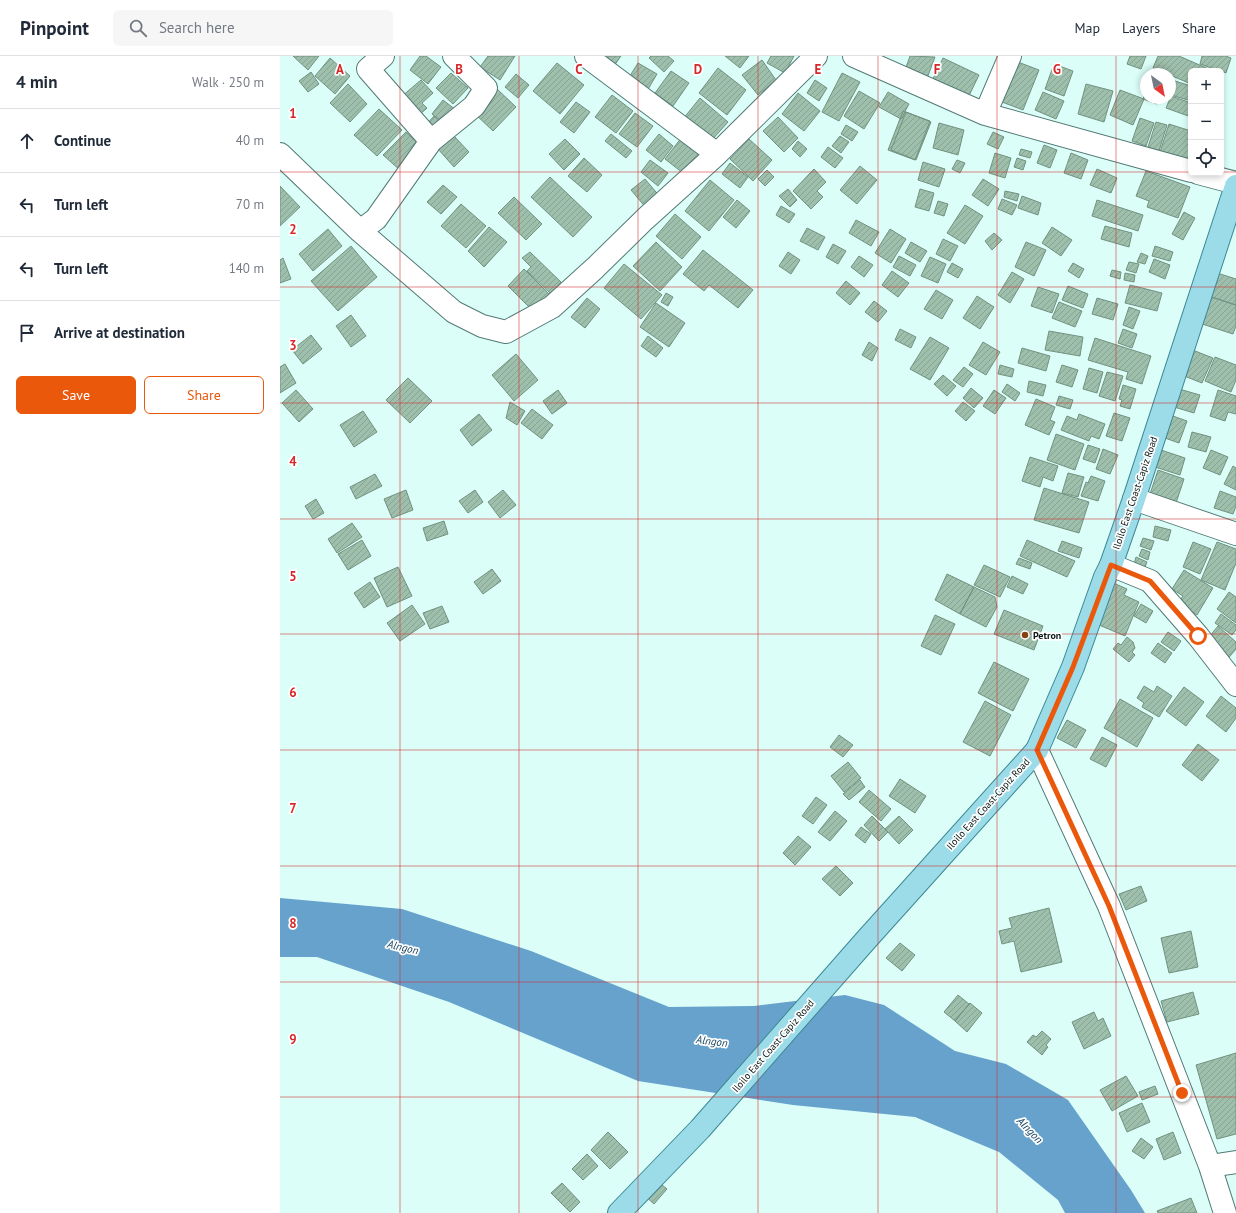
<!DOCTYPE html>
<meta charset="utf-8">
<style>
:root{--surface:#fff;--page:#f6f6f7;--text:#1f2937;--muted:#747a83;--line:#e0e1e3;--accent:#ea580c}
body{margin:0;font-family:"PT Sans",sans-serif;background:var(--page);color:var(--text)}
.controls{position:absolute;right:12px;top:12px;display:grid;overflow:hidden;border-radius:6px;box-shadow:0 2px 6px #0003}
.controls button{width:36px;height:36px;display:grid;place-items:center;padding:0;border:0;border-bottom:1px solid var(--line);background:var(--surface);color:var(--text);font:20px sans-serif}
.compass{position:absolute;left:860px;top:12px;width:36px;height:36px;border-radius:50%;background:var(--surface);box-shadow:0 2px 6px #0003;rotate:147deg}
.stop{position:absolute;width:12px;height:12px;margin:-9px;border:3px solid #ea580c;border-radius:50%;background:#fff}
.stop.end{background:#ea580c;border-color:#fff;box-shadow:0 1px 4px #0008}
.list{margin:0;padding:0;list-style:none}
h2{display:flex;justify-content:space-between;align-items:center;height:52px;margin:0;padding:0 16px;font-size:17px}
h2 small{font-size:13px;font-weight:400;color:var(--muted)}
.list li{display:grid;grid-template-columns:26px 1fr auto;gap:12px;align-items:center;box-sizing:border-box;height:64px;padding:0 16px;border-top:1px solid var(--line)}
.list b{display:block;font-size:15px;white-space:nowrap}
.list em{font-size:13px;font-style:normal;color:var(--muted)}
.actions{display:flex;gap:8px;padding:12px 16px}
.actions a{flex:1;padding:9px 0;border:1px solid var(--accent);border-radius:6px;text-align:center;font-size:14px;color:var(--accent)}
.actions .main{background:var(--accent);color:#fff}
.icon{flex:none;width:22px;height:22px;fill:none;stroke:currentColor;stroke-width:2;stroke-linecap:round;stroke-linejoin:round}
.map{position:relative;flex:none;width:956px;height:1157px;overflow:hidden}
header{display:flex;align-items:center;gap:24px;box-sizing:border-box;height:56px;padding:0 20px;background:var(--surface);border-bottom:1px solid var(--line)}
header strong{font-size:19px}
nav{display:flex;gap:22px;margin-inline-start:auto;font-size:14px}
.search{width:280px;height:36px;background:var(--page);display:flex;align-items:center;gap:10px;box-sizing:border-box;padding:0 14px;border-radius:6px;color:var(--muted);font-size:15px}
main{display:flex}
aside{flex:1;background:var(--surface)}
.map>svg:first-child{display:block}
.water{fill:#66a2cc}
.building{fill:url(#building-hatch);stroke:#729280}
.lines{fill:none;stroke-linecap:round;stroke-linejoin:round}
.minor-casing{stroke:#537a75;stroke-width:24}
.major-casing{stroke:#3d8895;stroke-width:24}
.minor{stroke:#fff;stroke-width:22}
.major{stroke:#9bdce8;stroke-width:22}
.route{stroke:#ea580c;stroke-width:5}
.grid{fill:none;stroke:#d62828;stroke-width:1;stroke-opacity:0.55}
.poi-dot{fill:#844211;stroke:#fff;stroke-width:1.5}
.labels{text-anchor:middle;dominant-baseline:central;stroke-width:3.5;stroke-linejoin:round;paint-order:stroke}
.street-label{font-size:10px;fill:#081816;stroke:#fff}
.poi-label{font-size:10px;font-weight:bold;fill:#081816;stroke:#fff;text-anchor:start}
.water-label{font-size:11px;font-style:italic;fill:#0c3d5a;stroke:#fff}
.grid-label{font-size:13px;text-anchor:middle;font-weight:bold;fill:#d62828;stroke:#fff;stroke-width:3.5;stroke-linejoin:round;paint-order:stroke}
</style>
<header>
<strong>Pinpoint</strong>
<div class="search"><svg class="icon" aria-label="search" viewBox="0 0 24 24"><circle cx="10" cy="10" r="6"/><path d="M15 15l6 6"/></svg>Search here</div>
<nav><a>Map</a><a>Layers</a><a>Share</a></nav>
</header>
<main>
<aside>
<h2>4 min<small>Walk · 250 m</small></h2>
<ul class="list">
<li><svg class="icon" aria-label="ahead" viewBox="0 0 24 24"><path d="M12 20V5M6 11l6-6 6 6"/></svg><div><b>Continue</b></div><em>40 m</em></li>
<li><svg class="icon" aria-label="left" viewBox="0 0 24 24"><path d="M17 20v-9H6M10 6l-5 5 5 5"/></svg><div><b>Turn left</b></div><em>70 m</em></li>
<li><svg class="icon" aria-label="left" viewBox="0 0 24 24"><path d="M17 20v-9H6M10 6l-5 5 5 5"/></svg><div><b>Turn left</b></div><em>140 m</em></li>
<li><svg class="icon" aria-label="arrive" viewBox="0 0 24 24"><path d="M6 21V4h12l-3 4 3 4H6"/></svg><div><b>Arrive at destination</b></div></li>
</ul>
<div class="actions"><a class="main">Save</a><a>Share</a></div>
</aside>
<div class="map">
<svg width="956" height="1157" viewBox="0 0 956 1157">
<defs>
<pattern id="building-hatch" width="6" height="6" patternUnits="userSpaceOnUse"><rect width="6" height="6" fill="#9ebfab"/><path d="M-1 1l2-2M0 6l6-6M5 7l2-2" fill="none" stroke="#87a392"/></pattern>
</defs>
<rect width="100%" height="100%" fill="#dbfef9"/>
<path class="water" d="M0 842 122 853 251 895 389 951 474 950 565 939 604 949 675 995 726 1008 788 1044 851 1134 865 1157H785L778 1144 719 1096 635 1061 513 1049 358 1025 169 946 37 901H0Z"/>
<path class="building" d="M13 0H39L28 14Z
M140 0H146L161 11 148 28 130 14Z
M208 0H235L220 24 200 11Z
M320 0H341L334 10Z
M371 0H388L394 5 384 16 369 2Z
M445 0H469L460 12Z
M491 0H514L505 17 487 7Z
M630 0 655 1 646 25 624 17Z
M850 0H866L861 13 847 8Z
M878 0H899L931 14V15H911V28L890 19V18H886L873 12Z
M922 0H946L951 2 946 17 920 8Z
M50 2 70 20 55 38 35 20Z
M663 2 699 19 685 48 649 31Z
M730 3 759 14 743 54 714 43Z
M482 4 496 24 478 39 462 19Z
M277 7 304 29 280 58 253 35Z
M358 7 377 18 367 35 348 23Z
M774 8 793 15 784 40 765 33Z
M438 12 466 34 447 59 419 37Z
M391 15 409 27 393 50 375 37Z
M31 16 39 28 28 36 19 25Z
M171 17 188 32 173 48 156 32Z
M562 17 580 26 559 65 542 56Z
M236 18 249 29 238 42 225 31Z
M141 24 153 37 142 47 147 52 138 60 121 41Z
M535 24 547 32 539 45 527 37Z
M895 25 911 30V45L891 39Z
M68 28 87 48 70 66 50 47Z
M806 28 833 35 824 66 798 58Z
M216 32 236 51 213 75 193 56Z
M840 34 864 43 853 69 830 59Z
M579 35 600 47 584 73 564 60Z
M866 35V42H880L877 48 863 43Z
M608 36 629 48 621 63 599 51Z
M763 36 784 45 776 63 755 54Z
M518 37 540 55 524 75 502 58Z
M332 39 353 55 336 77 315 61Z
M891 40 911 47V61L886 52Z
M420 42 448 66 431 85 403 63Z
M163 44 176 54 165 68 152 58Z
M296 46 310 56 294 77 280 66Z
M99 53 122 74 97 100 74 79Z
M623 55 650 65 635 104 608 94Z
M626 56 651 66 636 104 611 94Z
M355 57 373 70 357 91 339 78Z
M154 60 165 70H145Z
M498 61 518 82 504 96 483 75Z
M860 62 874 67 866 90 852 85Z
M876 66 887 69 879 95 868 91Z
M659 67 684 74 678 99 653 92Z
M889 68 911 75V106L880 96Z
M566 69 578 76 572 85 561 78Z
M126 76 143 92 121 115 103 99Z
M713 76 724 81 718 93 707 88Z
M331 78 352 95 346 102 325 85Z
M379 78 393 90 381 106 366 94Z
M173 79 189 96 174 111 158 93Z
M560 80 569 86 561 97 552 90Z
M402 81 426 100 408 121 385 103Z
M285 83 300 98 284 114 269 98Z
M469 83 492 104 473 125 450 103Z
M518 85 527 93 520 101 512 93Z
M764 89 777 94 770 112 757 107Z
M548 91 563 102 555 112 541 101Z
M741 93 752 96 750 102 739 99Z
M715 97 731 102 725 122 709 117Z
M791 97 808 104 801 123 784 117Z
M304 102 322 119 307 136 288 120Z
M737 102 746 105 743 114 734 111Z
M370 104 388 117 378 130 361 116Z
M677 104 685 107 680 117 672 113Z
M643 106 665 113 659 131 638 124Z
M450 107 468 121 460 132 442 118Z
M580 110 597 124 577 148 560 134Z
M534 113 546 126 537 135 543 141 531 153 513 135Z
M817 113 837 122 831 137 810 129Z
M487 114 494 121 485 130 478 123Z
M866 115 910 131 898 162 867 151 869 145 856 140Z
M270 121 312 161 293 181 251 141Z
M365 123 381 142 367 153 351 134Z
M703 123 719 133 708 150 692 139Z
M430 124 454 144 429 175 405 155Z
M163 129 177 141 161 158 147 146Z
M0 130 20 151 0 170Z
M508 133 517 144 510 151 499 140Z
M640 133 654 137 649 155 635 151Z
M725 135 739 138 737 145 724 141Z
M742 140 761 147 758 159 738 152Z
M234 141 262 168 246 184 218 157Z
M722 143 737 149 732 159 718 153Z
M457 144 470 155 456 172 443 161Z
M817 144 863 159 858 175 812 160Z
M658 145 668 148 664 160 654 157Z
M181 148 206 170 186 192 161 170Z
M685 149 703 160 685 188 667 177Z
M501 150 515 158 509 167 496 159Z
M904 156 915 162 903 184 892 178Z
M395 158 421 181 402 203 376 180Z
M576 164 599 176 591 190 569 177Z
M825 170 852 177 849 191 821 183Z
M209 171 227 186 204 211 188 195Z
M772 171 792 184 781 200 762 187Z
M527 172 545 181 538 194 520 185Z
M48 173 62 190 33 215 19 198Z
M610 173 626 183 611 207 595 197Z
M714 177 722 184 712 194 705 185Z
M663 183 678 190 670 205 656 198Z
M376 186 402 211 380 235 353 210Z
M631 186 647 195 640 206 625 197Z
M746 186 766 194 754 220 735 211Z
M553 188 566 195 558 208 546 201Z
M71 190 97 221 58 255 31 225Z
M875 190 893 196 890 205 872 200Z
M423 194 473 234 458 252 429 229 424 235 403 218Z
M250 196 281 226 271 238 247 215 251 211 242 202Z
M508 196 520 204 511 218 499 210Z
M861 197 868 200 865 208 857 206Z
M579 200 593 209 584 221 571 211Z
M619 200 636 209 630 220 613 211Z
M650 201 666 208 658 227 641 220Z
M3 202 11 223 0 227V204Z
M874 203 890 209 885 223 869 216Z
M849 206 859 208 856 217 846 214Z
M672 207 683 213 678 222 667 216Z
M793 207 804 213 799 222 788 215Z
M344 208 382 239 361 263 324 232Z
M244 213 270 239 253 255 228 230Z
M832 214 841 216 840 223 830 220Z
M612 215 629 227 618 241 602 229Z
M732 216 744 223 730 247 718 239Z
M934 216 956 223V249L926 239Z
M845 217 855 219 854 226 844 224Z
M566 225 580 237 570 249 556 237Z
M850 229 882 237 877 255 845 247Z
M788 230 808 238 803 252 782 244Z
M758 231 779 238 772 257 751 250Z
M656 234 673 244 662 263 644 253Z
M386 237 393 241 388 250 381 246Z
M697 240 714 251 700 273 683 262Z
M928 240 956 249V270L953 278 919 267Z
M307 242 320 253 305 272 291 261Z
M817 242 838 248 833 264 812 258Z
M594 245 607 255 598 266 585 256Z
M779 246 802 255 795 271 772 262Z
M376 247 405 267 389 291 360 271Z
M849 251 860 255 853 273 843 269Z
M71 259 86 280 71 291 56 270Z
M620 273 636 281 631 292 615 284Z
M843 273 857 278 852 292 838 287Z
M769 275 803 281 800 300 765 294Z
M31 279 42 293 23 308 12 294Z
M368 280 383 292 376 301 361 290Z
M650 281 669 292 650 324 630 313Z
M815 282 871 300 862 328 846 323 848 316 808 304Z
M589 286 598 292 592 305 582 299Z
M703 286 720 296 706 319 689 309Z
M742 292 770 300 766 315 738 307Z
M910 293 933 302 922 327 899 318Z
M236 298 258 324 234 345 212 319Z
M935 301 956 309V324L951 336 925 325Z
M5 308 16 327 0 337V311Z
M720 309 734 313 732 321 718 318Z
M782 309 798 314 792 331 776 326Z
M684 311 693 318 683 331 673 324Z
M809 312 823 316 817 337 803 333Z
M827 316 843 320 835 345 819 340Z
M663 319 676 330 667 340 654 328Z
M128 322 152 345 130 367 106 344Z
M749 325 766 329 763 340 747 336Z
M727 328 740 337 735 345 722 336Z
M843 329 856 333 850 353 840 350 842 344 839 343Z
M691 332 703 342 694 352 683 342Z
M899 333 920 339 914 357 894 351Z
M16 334 33 353 19 366 2 347Z
M278 334 287 347 272 358 263 345Z
M714 334 726 342 715 358 703 350Z
M938 334 956 340V358L948 356 945 365 930 360Z
M779 340 793 344 790 353 776 349Z
M756 343 775 351 770 364 775 366 769 379 745 369Z
M230 346 245 355 237 369 226 362Z
M683 346 695 355 686 365 675 355Z
M252 353 273 369 262 383 241 367Z
M83 355 97 376 74 391 60 369Z
M834 357 850 362 842 385 826 380Z
M199 358 212 374 192 390 180 374Z
M799 358 825 368 819 383 811 380 809 385 781 374 787 360 797 364Z
M890 359 907 365 899 387 882 381Z
M912 376 931 381 926 396 908 391Z
M776 378 804 388 795 414 767 404Z
M808 389 820 393 815 407 803 403Z
M823 393 838 399 830 418 816 413Z
M878 393 905 402 900 419 872 410Z
M931 394 948 401 940 419 923 412Z
M750 401 778 410 773 425 763 421 760 431 742 425Z
M953 410 956 412V434L944 428Z
M878 414 904 423 895 450 869 441Z
M788 417 804 421 798 441 782 437Z
M95 418 102 430 76 443 70 431Z
M811 420 825 425 818 445 801 440 806 426 808 427Z
M764 432 809 446 799 477 754 464Z
M126 434 133 454 112 462 104 443Z
M195 434 203 446 188 457 179 445Z
M223 434 236 449 220 462 208 446Z
M940 435 956 441V450L953 458 934 452Z
M36 443 44 457 33 463 25 450Z
M164 465 168 478 147 485 143 472Z
M72 467 82 481 57 497 48 483Z
M875 470 891 474 888 485 873 481Z
M863 482 874 485 871 494 860 490Z
M82 484 91 500 68 514 58 498Z
M747 484 795 505 787 521 740 500Z
M782 485 802 492 799 502 778 495Z
M913 486 931 493 920 518 903 511Z
M937 486 956 493V507L945 534 921 524Z
M862 493 870 496 868 504 859 500Z
M856 501 867 506 863 516 853 512Z
M739 502 752 507 750 513 736 508Z
M704 509 730 521 720 541 694 529Z
M118 511 132 540 107 551 94 522Z
M212 513 221 525 203 538 194 526Z
M904 514 933 532 917 559 898 547 903 540 892 533Z
M667 518 694 531 680 558 655 544Z
M732 520 748 528 743 538 727 531Z
M829 525 847 533 844 539 859 546 845 580 812 566Z
M90 526 100 541 84 552 74 537Z
M694 531 715 541 717 551 706 571 680 558Z
M949 536 956 541V567L937 553Z
M861 548 873 555 866 567 854 560Z
M132 549 145 568 120 585 107 567Z
M162 550 169 566 150 573 143 557Z
M724 554 763 570 754 594 714 578Z
M941 558 956 569V574L952 579 935 567Z
M655 559 675 568 661 599 641 590Z
M938 570 956 586V593L946 605 924 587Z
M888 576 901 585 894 595 881 586Z
M847 581 853 586 855 592 852 596 855 599 849 606 833 593 838 587 841 589Z
M878 587 892 597 885 607 871 597Z
M714 606 749 623 733 655 698 637Z
M864 630 874 636 877 630 892 640 879 661 862 651 864 647 857 642Z
M904 631 924 646 906 670 886 655Z
M941 640 956 652V662L946 676 926 660Z
M840 643 873 662 857 691 824 672Z
M705 645 731 659 710 700 683 686Z
M787 664 806 674 796 692 777 682Z
M559 679 573 689 563 701 550 691Z
M822 681 837 689 826 711 810 703Z
M918 688 939 704 922 725 902 709Z
M568 706 581 722 564 736 551 720Z
M620 723 646 740 635 757 609 740Z
M580 724 585 731 569 744 563 738Z
M589 734 611 753 601 765 579 746Z
M536 741 547 749 533 768 522 760Z
M555 755 567 765 550 785 538 776Z
M592 760 608 776 599 785 584 769Z
M619 760 633 774 619 788 605 773Z
M581 771 591 778 585 787 575 779Z
M518 780 531 791 515 809 503 797Z
M556 810 573 827 560 840 542 823Z
M861 830 867 845 846 854 839 838Z
M769 852 782 906 741 916 734 885 722 888 719 875 732 872 729 862Z
M911 875 918 911 889 917 881 882Z
M620 887 635 899 622 915 606 902Z
M913 936 919 958 887 966 881 945Z
M678 939 689 948 675 965 664 956Z
M690 947 702 957 687 976 675 965Z
M814 956 818 965 823 962 831 980 804 993 792 966Z
M762 975 771 983 766 989 768 991 762 999 747 986 753 979 756 981Z
M956 997V1078L937 1083 916 1009Z
M846 1020 858 1040 832 1055 820 1034Z
M875 1030 878 1038 862 1044 859 1036Z
M862 1047 870 1066 847 1076 839 1057Z
M328 1076 348 1096 330 1113 311 1094Z
M893 1076 901 1097 884 1104 876 1083Z
M861 1082 873 1091 864 1103 852 1095Z
M307 1098 318 1110 303 1124 292 1113Z
M376 1124 387 1133 374 1148 363 1138Z
M282 1127 300 1146 290 1156 271 1137Z
M911 1142 917 1157H878L877 1155Z"/>
<g class="lines">
<defs>
<path id="minor" d="M103 0 88 13 151 85
M306 0 437 98
M574 0 705 58 911 115
M705 58 730 0
M0 98 80 175 174 256 202 270 226 276 272 251 315 212 365 163 437 98 536 0
M918 117 956 127
M80 175 96 163 151 85 194 50 206 32 174 0
M854 443 956 478
M831 509 870 525 918 580 956 629
M757 694 829 850 930 1110 945 1157
M930 1110 956 1106"/>
<path id="major" d="M339 1157 420 1073 586 884 757 694 793 611 825 521 831 509 854 443 956 130"/>
</defs>
<use href="#minor" class="minor-casing"/>
<use href="#major" class="major-casing"/>
<use href="#minor" class="minor"/>
<use href="#major" class="major"/>
</g>
<g class="lines">
<path class="route" d="M902 1037 829 850 757 694 793 611 831 509 870 525 918 580"/>
</g>
<path class="grid" d="M120 0V1157M239 0V1157M358 0V1157M478 0V1157M598 0V1157M717 0V1157M836 0V1157M0 116H911M941 116H956M0 231H956M0 347H956M0 463H956M0 578H956M0 694H956M0 810H956M0 926H956M0 1041H956"/>
<circle class="poi-dot" cx="745" cy="579" r="4"/>
<g class="labels">
<g class="street-label">
<text transform="translate(855 437) rotate(-71)">Iloilo East Coast-Capiz Road</text>
<text transform="translate(708 748) rotate(-48)">Iloilo East Coast-Capiz Road</text>
<text transform="translate(493 990) rotate(-49)">Iloilo East Coast-Capiz Road</text>
</g>
<g class="poi-label">
<text x="753" y="579">Petron</text>
</g>
<g class="water-label">
<text transform="translate(123 891) rotate(13)">Alngon</text>
<text transform="translate(432 985) rotate(7)">Alngon</text>
<text transform="translate(750 1074) rotate(46)">Alngon</text>
</g>
</g>
<g class="grid-label">
<text x="60" y="18">A</text>
<text x="179" y="18">B</text>
<text x="299" y="18">C</text>
<text x="418" y="18">D</text>
<text x="538" y="18">E</text>
<text x="657" y="18">F</text>
<text x="777" y="18">G</text>
<text x="13" y="62">1</text>
<text x="13" y="178">2</text>
<text x="13" y="294">3</text>
<text x="13" y="410">4</text>
<text x="13" y="525">5</text>
<text x="13" y="641">6</text>
<text x="13" y="757">7</text>
<text x="13" y="872">8</text>
<text x="13" y="988">9</text>
</g>
</svg>
<div class="controls">
<button>+</button>
<button>−</button>
<button><svg class="icon" aria-label="locate" viewBox="0 0 24 24"><circle cx="12" cy="12" r="6"/><path d="M12 2v4M12 18v4M2 12h4M18 12h4"/></svg></button>
</div>
<svg class="compass" viewBox="-18 -18 36 36"><path d="M0-13l5 13h-10z" fill="#e53935"/><path d="M0 13l5-13h-10z" fill="#747a83"/></svg>
<div class="stop" style="left:918px;top:580px"></div>
<div class="stop end" style="left:902px;top:1037px"></div>
</div>
</main>
